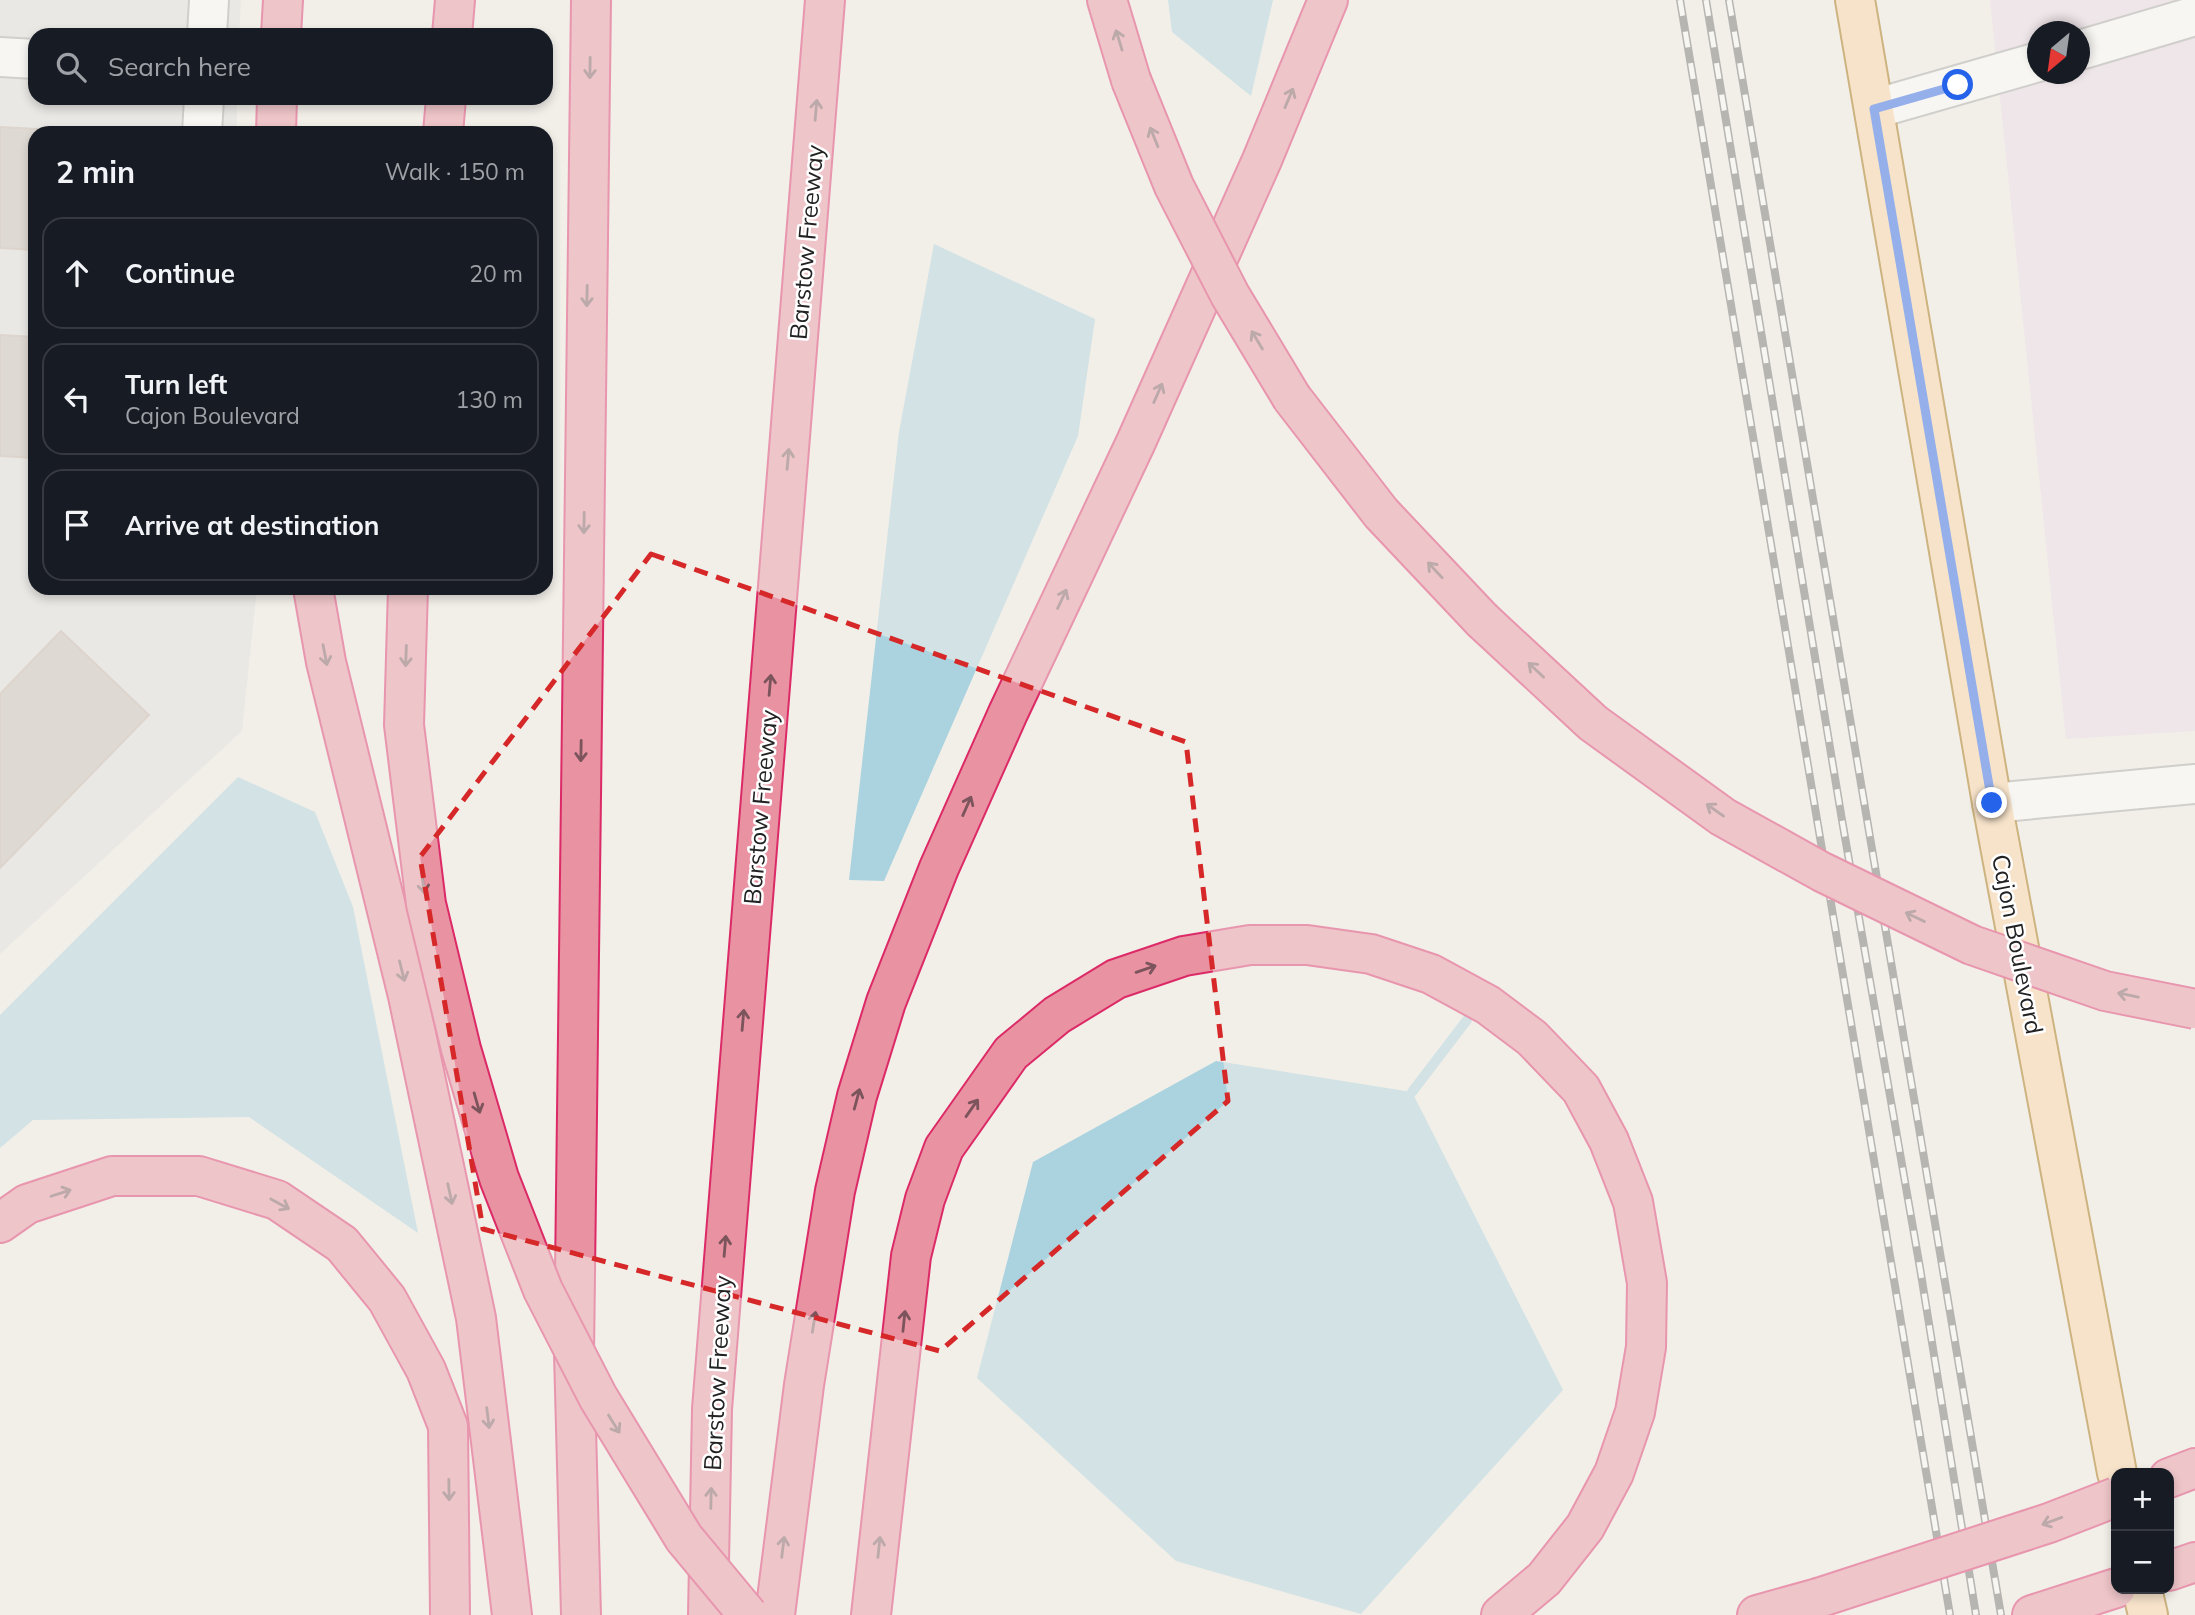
<!DOCTYPE html>
<meta charset="utf-8">
<style>
:root{--surface:#171b24;--page:#20242c;--text:#f1f3f6;--muted:#9ea1a6;--line:#363941}
body{margin:0;font-family:Mulish,sans-serif;background:var(--page);color:var(--text)}
.controls{position:absolute;right:21px;bottom:21px;display:grid;overflow:hidden;border-radius:14px;box-shadow:0 4px 10px #0003}
.controls button{width:63px;height:63px;display:grid;place-items:center;padding:0;border:0;border-bottom:2px solid var(--line);background:var(--surface);color:var(--text);font:35px sans-serif}
.compass{position:absolute;left:2027px;top:21px;width:63px;height:63px;border-radius:50%;background:var(--surface);box-shadow:0 4px 10px #0003;rotate:209deg}
.stop{position:absolute;width:21px;height:21px;margin:-16px;border:5px solid #2563eb;border-radius:50%;background:#fff}
.stop.end{background:#2563eb;border-color:#fff;box-shadow:0 2px 7px #0008}
.list{margin:0;padding:0;list-style:none}
h2{display:flex;justify-content:space-between;align-items:center;height:91px;margin:0;padding:0 28px;font-size:30px}
h2 small{font-size:23px;font-weight:400;color:var(--muted)}
.list li{display:grid;grid-template-columns:46px 1fr auto;gap:21px;align-items:center;box-sizing:border-box;height:112px;margin:0 14px 14px;padding:0 14px;border:2px solid var(--line);border-radius:21px}
.list b{display:block;font-size:26px;white-space:nowrap}
.list p{margin:0;font-size:23px;white-space:nowrap;color:var(--muted)}
.list em{font-size:23px;font-style:normal;color:var(--muted)}
.icon{flex:none;width:38px;height:38px;fill:none;stroke:currentColor;stroke-width:2;stroke-linecap:round;stroke-linejoin:round}
.map{position:relative;flex:none;width:2195px;height:1615px;overflow:hidden}
.search{position:absolute;background:var(--surface);box-shadow:0 4px 10px #0003;left:28px;top:28px;width:525px;height:77px;display:flex;align-items:center;gap:18px;box-sizing:border-box;padding:0 24px;border-radius:21px;color:var(--muted);font-size:26px}
.panel{position:absolute;background:var(--surface);box-shadow:0 4px 10px #0003;left:28px;top:126px;width:525px;height:469px;border-radius:21px}
.map>svg:first-child{display:block}
.residential{fill:#e0dfdf}
.industrial{fill:#ebdbe8;fill-rule:evenodd}
.water{fill:#aad3df}
.lines{fill:none;stroke-linecap:round;stroke-linejoin:round}
.stream{stroke:#aad3df;stroke-width:10}
.building{fill:#c7bfb8;stroke:#c4b6ab;stroke-width:2}
.minor-casing{stroke:#a9a9a9;stroke-width:42}
.major-casing{stroke:#a06b00;stroke-width:42}
.highway-casing{stroke:#dc2a67;stroke-width:42}
.minor{stroke:#fff;stroke-width:38}
.major{stroke:#fcd6a4;stroke-width:38}
.highway{stroke:#e892a2;stroke-width:38}
.rail-casing{stroke:#707070;stroke-width:8}
.rail{stroke:#fff;stroke-width:5;stroke-dasharray:16;stroke-linecap:butt}
.highway-bridge-casing{stroke:#dc2a67;stroke-width:42;stroke-linecap:butt}
.highway-bridge{stroke:#e892a2;stroke-width:38}
.oneway{stroke:#7b545c}
.route{stroke:#2563eb;stroke-width:9}
.marked{fill:none;stroke:#d62828;stroke-width:5;stroke-dasharray:14 9;stroke-linejoin:round}
.labels{text-anchor:middle;dominant-baseline:central;stroke-width:5;stroke-linejoin:round;paint-order:stroke}
.street-label{font-size:24px;fill:#222;stroke:#fff}
</style>
<div class="map">
<svg width="2195" height="1615" viewBox="0 0 2195 1615">
<rect width="100%" height="100%" fill="#f2efe9"/>
<path class="residential" d="M0 0H241L239 35H35V98H237V133H35V588H257L242 731 0 954Z"/>
<path class="industrial" d="M1990 0H2195V731L2066 739ZM2038 32H2080V74H2038Z"/>
<path class="water" d="M1168 0H1273L1251 96 1172 32Z
M934 244 1095 319 1078 436 884 881 849 880 899 432Z
M238 777 315 812 353 907 418 1233 249 1117 33 1120 0 1148V1015Z
M1216 1061 1412 1092 1563 1390 1361 1614 1176 1561 977 1378 1033 1162Z"/>
<g class="lines">
<path class="stream" d="M1412 1092 1467 1020"/>
</g>
<path class="building" d="M0 127 109 133H35V250L0 248Z
M0 335 35 337V458L0 456Z
M61 631 149 715 0 868V694Z"/>
<g class="lines">
<defs>
<path id="minor" d="M207 35 209 0
M2080 50 2195 16
M0 57 35 59
M1874 109 2038 62
M202 133 204 98
M1992 803 2195 784"/>
<path id="major" d="M1855 0 1992 803 2117 1473
M2142 1589 2148 1615"/>
<path id="highway" d="M1107 0 1131 80
M281 35 283 0
M452 35 455 0
M276 133 277 98
M443 133 446 98
M1292 398 1381 513 1482 620
M313 588 326 662 408 996 476 1318 512 1615
M0 1223 27 1204 112 1176H199L277 1200 342 1244 387 1299 426 1370 448 1426 450 1615
M2169 1478 2195 1468
M2169 1571 2195 1562
M581 1615 574 1353 591 0
M708 1615 712 1409 825 0
M775 1615 804 1385 835 1191 857 1096 886 1002 939 868 1008 713 1136 442 1262 160 1328 0
M871 1615 911 1256 925 1199 944 1148 1011 1053 1057 1015 1116 979 1184 956 1250 945H1307L1371 954 1431 974 1488 1005 1532 1038 1581 1089 1609 1141 1633 1202 1647 1283 1646 1347 1635 1412 1614 1473 1585 1527 1544 1579 1501 1615
M1757 1615 1818 1598
M2032 1615 2116 1588"/>
</defs>
<use href="#minor" class="minor-casing"/>
<use href="#major" class="major-casing"/>
<use href="#highway" class="highway-casing"/>
<use href="#minor" class="minor"/>
<use href="#major" class="major"/>
<use href="#highway" class="highway"/>
<defs>
<path id="rail" d="M1680 0 1950 1615
M1706 0 1842 820 1920 1268 1976 1615
M1729 0 2001 1615"/>
</defs>
<use href="#rail" class="rail-casing"/>
<use href="#rail" class="rail"/>
<defs>
<path id="highway-bridge" d="M1131 80 1174 186 1230 295 1292 398
M408 588 404 725 426 904 461 1049 499 1178 543 1290 598 1397 684 1538 748 1615
M1482 620 1593 723 1723 817 1822 872 1972 945 2105 991 2195 1009
M1818 1598 2049 1523 2116 1497"/>
</defs>
<use href="#highway-bridge" class="highway-bridge-casing"/>
<use href="#highway-bridge" class="highway-bridge"/>
</g>
<defs><path id="oneway-shaft" d="M-6 0H5M1.5-3L5.5 0L1.5 3" fill="none" stroke-width="1.6" stroke-linecap="round" stroke-linejoin="round" transform="scale(1.75)"/></defs>
<g class="oneway">
<use href="#oneway-shaft" transform="translate(1119 40) rotate(-107)"/>
<use href="#oneway-shaft" transform="translate(590 68) rotate(91)"/>
<use href="#oneway-shaft" transform="translate(1289 98) rotate(-67)"/>
<use href="#oneway-shaft" transform="translate(816 110) rotate(-85)"/>
<use href="#oneway-shaft" transform="translate(1154 137) rotate(-112)"/>
<use href="#oneway-shaft" transform="translate(587 296) rotate(91)"/>
<use href="#oneway-shaft" transform="translate(1257 340) rotate(-121)"/>
<use href="#oneway-shaft" transform="translate(1158 393) rotate(-66)"/>
<use href="#oneway-shaft" transform="translate(788 459) rotate(-85)"/>
<use href="#oneway-shaft" transform="translate(584 523) rotate(91)"/>
<use href="#oneway-shaft" transform="translate(1435 570) rotate(-133)"/>
<use href="#oneway-shaft" transform="translate(1062 599) rotate(-65)"/>
<use href="#oneway-shaft" transform="translate(325 655) rotate(79)"/>
<use href="#oneway-shaft" transform="translate(406 656) rotate(92)"/>
<use href="#oneway-shaft" transform="translate(1536 670) rotate(-137)"/>
<use href="#oneway-shaft" transform="translate(770 685) rotate(-85)"/>
<use href="#oneway-shaft" transform="translate(581 751) rotate(91)"/>
<use href="#oneway-shaft" transform="translate(967 806) rotate(-66)"/>
<use href="#oneway-shaft" transform="translate(1715 810) rotate(-145)"/>
<use href="#oneway-shaft" transform="translate(423 883) rotate(83)"/>
<use href="#oneway-shaft" transform="translate(1915 917) rotate(-154)"/>
<use href="#oneway-shaft" transform="translate(1146 969) rotate(-19)"/>
<use href="#oneway-shaft" transform="translate(402 971) rotate(76)"/>
<use href="#oneway-shaft" transform="translate(2128 995) rotate(-168)"/>
<use href="#oneway-shaft" transform="translate(743 1020) rotate(-85)"/>
<use href="#oneway-shaft" transform="translate(857 1099) rotate(-75)"/>
<use href="#oneway-shaft" transform="translate(477 1103) rotate(74)"/>
<use href="#oneway-shaft" transform="translate(972 1108) rotate(-55)"/>
<use href="#oneway-shaft" transform="translate(61 1193) rotate(-18)"/>
<use href="#oneway-shaft" transform="translate(450 1194) rotate(78)"/>
<use href="#oneway-shaft" transform="translate(280 1204) rotate(29)"/>
<use href="#oneway-shaft" transform="translate(725 1246) rotate(-85)"/>
<use href="#oneway-shaft" transform="translate(904 1321) rotate(-84)"/>
<use href="#oneway-shaft" transform="translate(814 1322) rotate(-81)"/>
<use href="#oneway-shaft" transform="translate(488 1418) rotate(83)"/>
<use href="#oneway-shaft" transform="translate(614 1424) rotate(58)"/>
<use href="#oneway-shaft" transform="translate(449 1490) rotate(89)"/>
<use href="#oneway-shaft" transform="translate(711 1498) rotate(-89)"/>
<use href="#oneway-shaft" transform="translate(2052 1521) rotate(160)"/>
<use href="#oneway-shaft" transform="translate(783 1547) rotate(-83)"/>
<use href="#oneway-shaft" transform="translate(879 1547) rotate(-84)"/>
</g>
<g class="lines">
<path class="route" d="M1958 85 1874 109 1992 803"/>
</g>
<path d="M0 0H2195V1615H0ZM651 554 1186 742 1228 1101 940 1351 483 1229 420 857Z" fill="#f2efe9" fill-opacity=".55" fill-rule="evenodd"/>
<path class="marked" d="M651 554 1186 742 1228 1101 940 1351 483 1229 420 857Z"/>
<g class="labels">
<g class="street-label">
<text transform="translate(806 242) rotate(-85)">Barstow Freeway</text>
<text transform="translate(760 807) rotate(-85)">Barstow Freeway</text>
<text transform="translate(2018 944) rotate(79)">Cajon Boulevard</text>
<text transform="translate(717 1373) rotate(-87)">Barstow Freeway</text>
</g>
</g>
</svg>
<div class="controls">
<button>+</button>
<button>−</button>
</div>
<svg class="compass" viewBox="-18 -18 36 36"><path d="M0-13l5 13h-10z" fill="#e53935"/><path d="M0 13l5-13h-10z" fill="#9ea1a6"/></svg>
<div class="stop" style="left:1958px;top:85px"></div>
<div class="stop end" style="left:1992px;top:803px"></div>
<div class="search"><svg class="icon" aria-label="search" viewBox="0 0 24 24"><circle cx="10" cy="10" r="6"/><path d="M15 15l6 6"/></svg>Search here</div>
<section class="panel">
<h2>2 min<small>Walk · 150 m</small></h2>
<ul class="list">
<li><svg class="icon" aria-label="ahead" viewBox="0 0 24 24"><path d="M12 20V5M6 11l6-6 6 6"/></svg><div><b>Continue</b></div><em>20 m</em></li>
<li><svg class="icon" aria-label="left" viewBox="0 0 24 24"><path d="M17 20v-9H6M10 6l-5 5 5 5"/></svg><div><b>Turn left</b><p>Cajon Boulevard</p></div><em>130 m</em></li>
<li><svg class="icon" aria-label="arrive" viewBox="0 0 24 24"><path d="M6 21V4h12l-3 4 3 4H6"/></svg><div><b>Arrive at destination</b></div></li>
</ul>
</section>
</div>
